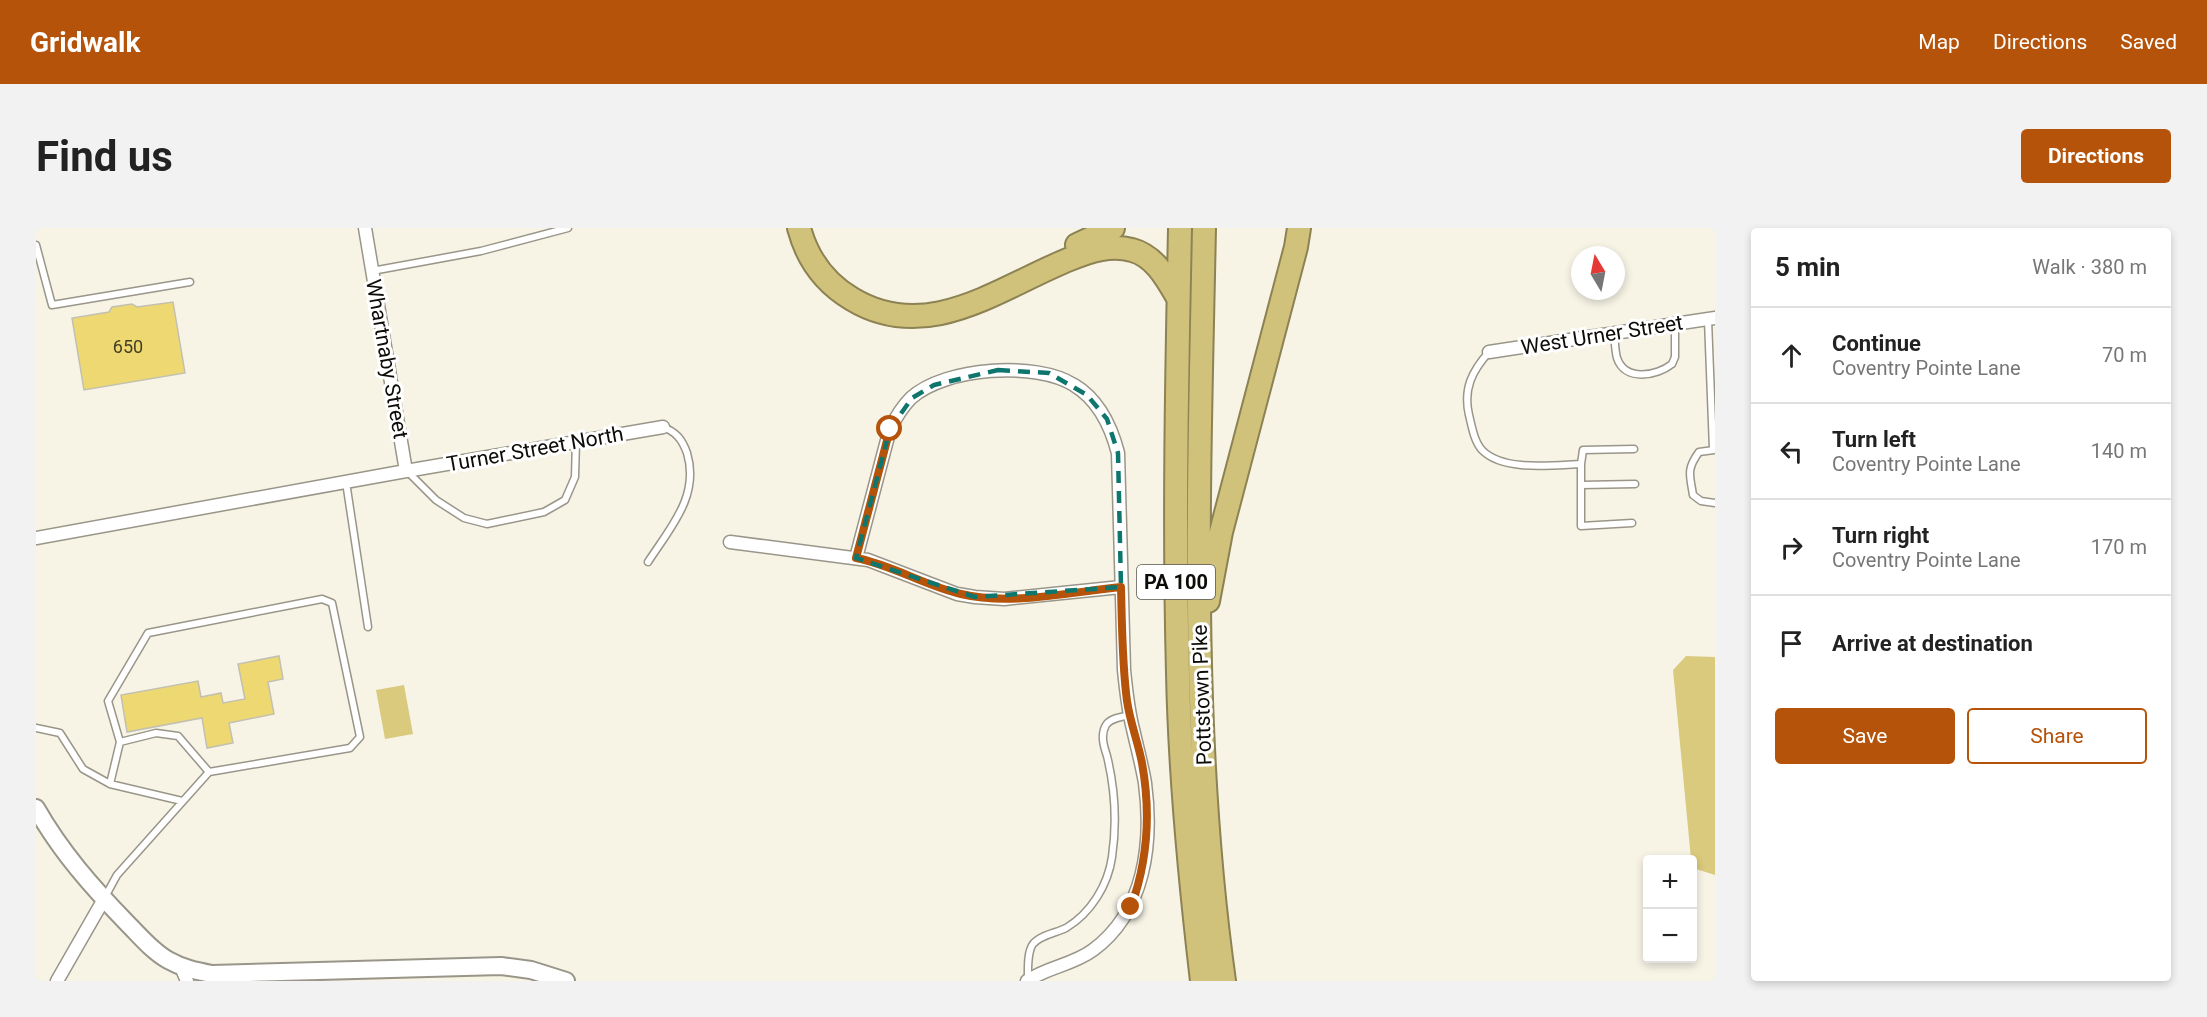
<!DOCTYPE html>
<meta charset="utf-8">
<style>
:root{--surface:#fff;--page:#f2f2f2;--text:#222;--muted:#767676;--line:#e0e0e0;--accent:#b45309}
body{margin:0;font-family:Roboto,sans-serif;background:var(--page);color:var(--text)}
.controls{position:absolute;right:18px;bottom:18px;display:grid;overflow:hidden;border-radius:6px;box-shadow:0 3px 9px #0003}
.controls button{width:54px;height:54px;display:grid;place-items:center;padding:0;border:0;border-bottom:2px solid var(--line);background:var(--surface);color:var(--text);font:30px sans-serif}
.compass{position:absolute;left:1535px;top:18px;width:54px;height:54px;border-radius:50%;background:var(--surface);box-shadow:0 3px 9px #0003;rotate:350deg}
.stop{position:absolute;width:18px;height:18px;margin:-14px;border:4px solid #b45309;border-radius:50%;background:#fff}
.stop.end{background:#b45309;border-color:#fff;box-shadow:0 2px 6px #0008}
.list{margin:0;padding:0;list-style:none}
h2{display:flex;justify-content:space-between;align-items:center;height:78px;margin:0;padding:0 24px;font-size:26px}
h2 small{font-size:20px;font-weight:400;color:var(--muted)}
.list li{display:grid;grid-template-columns:39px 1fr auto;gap:18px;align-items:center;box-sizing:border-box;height:96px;padding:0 24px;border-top:2px solid var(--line)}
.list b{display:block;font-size:22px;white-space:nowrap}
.list p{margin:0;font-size:20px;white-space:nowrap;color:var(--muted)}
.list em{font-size:20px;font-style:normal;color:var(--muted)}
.actions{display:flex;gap:12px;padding:18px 24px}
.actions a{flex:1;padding:14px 0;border:2px solid var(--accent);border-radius:6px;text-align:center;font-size:21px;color:var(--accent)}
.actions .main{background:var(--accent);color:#fff}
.icon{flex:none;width:33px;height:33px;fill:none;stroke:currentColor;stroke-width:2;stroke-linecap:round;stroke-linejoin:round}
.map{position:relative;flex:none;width:1679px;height:753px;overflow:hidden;border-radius:6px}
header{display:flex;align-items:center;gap:36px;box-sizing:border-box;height:84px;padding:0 30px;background:var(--accent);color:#fff}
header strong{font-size:28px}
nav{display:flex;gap:33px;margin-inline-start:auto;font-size:21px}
.intro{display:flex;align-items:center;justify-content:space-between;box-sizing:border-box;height:144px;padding:0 36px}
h1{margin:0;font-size:42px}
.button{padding:15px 27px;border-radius:6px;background:var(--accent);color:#fff;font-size:21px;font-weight:700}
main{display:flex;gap:36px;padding:0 36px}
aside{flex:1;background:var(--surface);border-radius:6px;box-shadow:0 3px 9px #0003}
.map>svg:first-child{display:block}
.green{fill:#d9ca7d}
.building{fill:#edd872;stroke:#c2c0b2;stroke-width:1.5}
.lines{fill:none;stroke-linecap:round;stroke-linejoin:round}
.lane-casing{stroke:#999689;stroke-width:9}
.street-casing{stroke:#999689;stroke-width:15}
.secondary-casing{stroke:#999689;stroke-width:20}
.highway-casing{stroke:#8c8253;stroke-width:26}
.lane{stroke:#fff;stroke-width:6}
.street{stroke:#fff;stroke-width:12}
.secondary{stroke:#fff;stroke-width:16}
.highway{stroke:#d0c17b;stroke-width:22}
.route{stroke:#b45309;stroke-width:8}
.marked{fill:none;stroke:#0f766e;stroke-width:4.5;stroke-dasharray:12 8;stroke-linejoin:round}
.labels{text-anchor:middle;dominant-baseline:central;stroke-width:6;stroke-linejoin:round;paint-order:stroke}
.number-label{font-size:18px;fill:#453f22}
.shield{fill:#fff;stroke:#565552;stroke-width:1.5}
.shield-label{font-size:20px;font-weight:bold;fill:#0d0c08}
.street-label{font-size:21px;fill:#0d0c08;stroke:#fff}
</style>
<header>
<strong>Gridwalk</strong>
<nav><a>Map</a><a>Directions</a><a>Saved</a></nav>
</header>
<div class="intro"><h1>Find us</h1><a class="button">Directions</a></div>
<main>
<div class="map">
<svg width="1679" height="753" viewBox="0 0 1679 753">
<rect width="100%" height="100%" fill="#f7f4e6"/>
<path class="green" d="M1650 428 1679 429V647L1657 640 1655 631 1637 442Z
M368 457 377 506 349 511 340 462Z"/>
<path class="building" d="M137 74 149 145 48 162 36 90 73 84 76 79 96 76 101 79Z
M243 428 247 451 232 454 238 486 193 495 197 515 171 520 166 490 91 504 85 467 162 453 165 469 185 465 187 475 209 471 202 436Z"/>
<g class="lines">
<defs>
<path id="lane" d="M0 17 16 77 154 54
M336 43 445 23 532 0
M1672 92 1677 221
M1578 105C1579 113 1579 123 1581 130 1589 154 1621 148 1636 136L1639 129V96
M1453 124C1436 143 1427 161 1433 187 1436 199 1438 213 1446 222 1467 244 1518 237 1545 236V298L1596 295
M1678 222 1663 224C1650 242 1654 247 1657 267L1665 273 1679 275
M1545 236 1547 222 1598 221
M371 243 400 272 428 290 451 296 508 284 529 272 539 249 540 213
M310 254 332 399
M1545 257 1599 256
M612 334C634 300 664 268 651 225 646 211 640 204 627 199
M0 500 24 505 47 541 74 556 146 573
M84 514 120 505 142 508 173 544
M69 669 81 647 173 544 314 520 324 509 296 375 286 371 112 405 72 473 84 514 74 556
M992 752C992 741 991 724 997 716 1004 707 1020 705 1030 700 1055 685 1072 657 1076 629 1081 595 1079 561 1071 528 1068 519 1064 507 1070 497 1074 490 1086 489 1094 487"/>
<path id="street" d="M329 0 370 243
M1453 124 1679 90
M0 310 370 243 627 199
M694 314 832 332 921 366 939 369 968 371 1085 359
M820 330 854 201C860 189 866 179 875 170 909 139 1000 133 1038 157 1063 172 1075 198 1082 225L1088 442C1090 462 1092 482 1097 501 1101 519 1106 537 1109 555 1117 615 1109 684 1057 722 1037 737 1011 739 991 753
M145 739 151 753
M21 753 68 671"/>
<path id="secondary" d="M0 580C25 624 56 659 91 695 104 708 116 723 132 732 146 740 160 743 176 746L465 738 495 742 530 753"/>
<path id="highway" d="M763 0C771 30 789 55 816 71 892 117 964 59 1034 31 1054 23 1075 16 1096 22 1119 28 1131 51 1142 70
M1144 0C1141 148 1138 297 1142 445 1144 548 1154 651 1166 753
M1168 0C1163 251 1153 504 1188 753
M1041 17 1077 0
M1172 373 1185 304 1260 19 1263 0"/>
</defs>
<use href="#lane" class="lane-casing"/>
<use href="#street" class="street-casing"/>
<use href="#secondary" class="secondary-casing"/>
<use href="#highway" class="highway-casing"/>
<use href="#lane" class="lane"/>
<use href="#street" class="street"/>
<use href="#secondary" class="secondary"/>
<use href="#highway" class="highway"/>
</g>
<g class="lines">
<path class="route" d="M854 201 820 330C857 337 889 358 925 366 975 378 1035 364 1085 359 1086 397 1086 435 1091 473 1094 494 1102 514 1106 535 1115 585 1112 632 1095 679"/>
</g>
<path class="marked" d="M962 142 1013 145 1051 167 1071 191 1082 225 1085 359 939 369 820 330 854 201 876 170 898 157Z"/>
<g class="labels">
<g class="number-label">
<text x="92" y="118">650</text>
</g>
<rect class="shield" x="1101" y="337" width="78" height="34" rx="4.5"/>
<g class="shield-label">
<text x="1140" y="354">PA 100</text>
</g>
<g class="street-label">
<text transform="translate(1566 107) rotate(-9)">West Urner Street</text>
<text transform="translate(351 131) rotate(80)">Whartnaby Street</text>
<text transform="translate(499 221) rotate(-10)">Turner Street North</text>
<text transform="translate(1166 467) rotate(-92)">Pottstown Pike</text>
</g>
</g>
</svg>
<div class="controls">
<button>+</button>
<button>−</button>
</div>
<svg class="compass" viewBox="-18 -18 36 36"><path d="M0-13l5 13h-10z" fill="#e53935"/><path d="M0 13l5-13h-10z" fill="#767676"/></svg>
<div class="stop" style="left:854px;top:201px"></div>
<div class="stop end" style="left:1095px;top:679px"></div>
</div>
<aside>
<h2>5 min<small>Walk · 380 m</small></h2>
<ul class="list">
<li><svg class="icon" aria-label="ahead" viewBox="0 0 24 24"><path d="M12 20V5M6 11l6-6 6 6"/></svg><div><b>Continue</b><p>Coventry Pointe Lane</p></div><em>70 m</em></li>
<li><svg class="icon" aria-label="left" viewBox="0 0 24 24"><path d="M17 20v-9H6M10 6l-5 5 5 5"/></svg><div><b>Turn left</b><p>Coventry Pointe Lane</p></div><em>140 m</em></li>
<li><svg class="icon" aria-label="right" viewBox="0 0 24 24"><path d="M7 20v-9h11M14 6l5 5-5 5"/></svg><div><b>Turn right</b><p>Coventry Pointe Lane</p></div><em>170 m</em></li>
<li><svg class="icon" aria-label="arrive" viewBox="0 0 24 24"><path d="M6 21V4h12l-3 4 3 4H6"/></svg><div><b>Arrive at destination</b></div></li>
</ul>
<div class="actions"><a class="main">Save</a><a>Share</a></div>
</aside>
</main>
